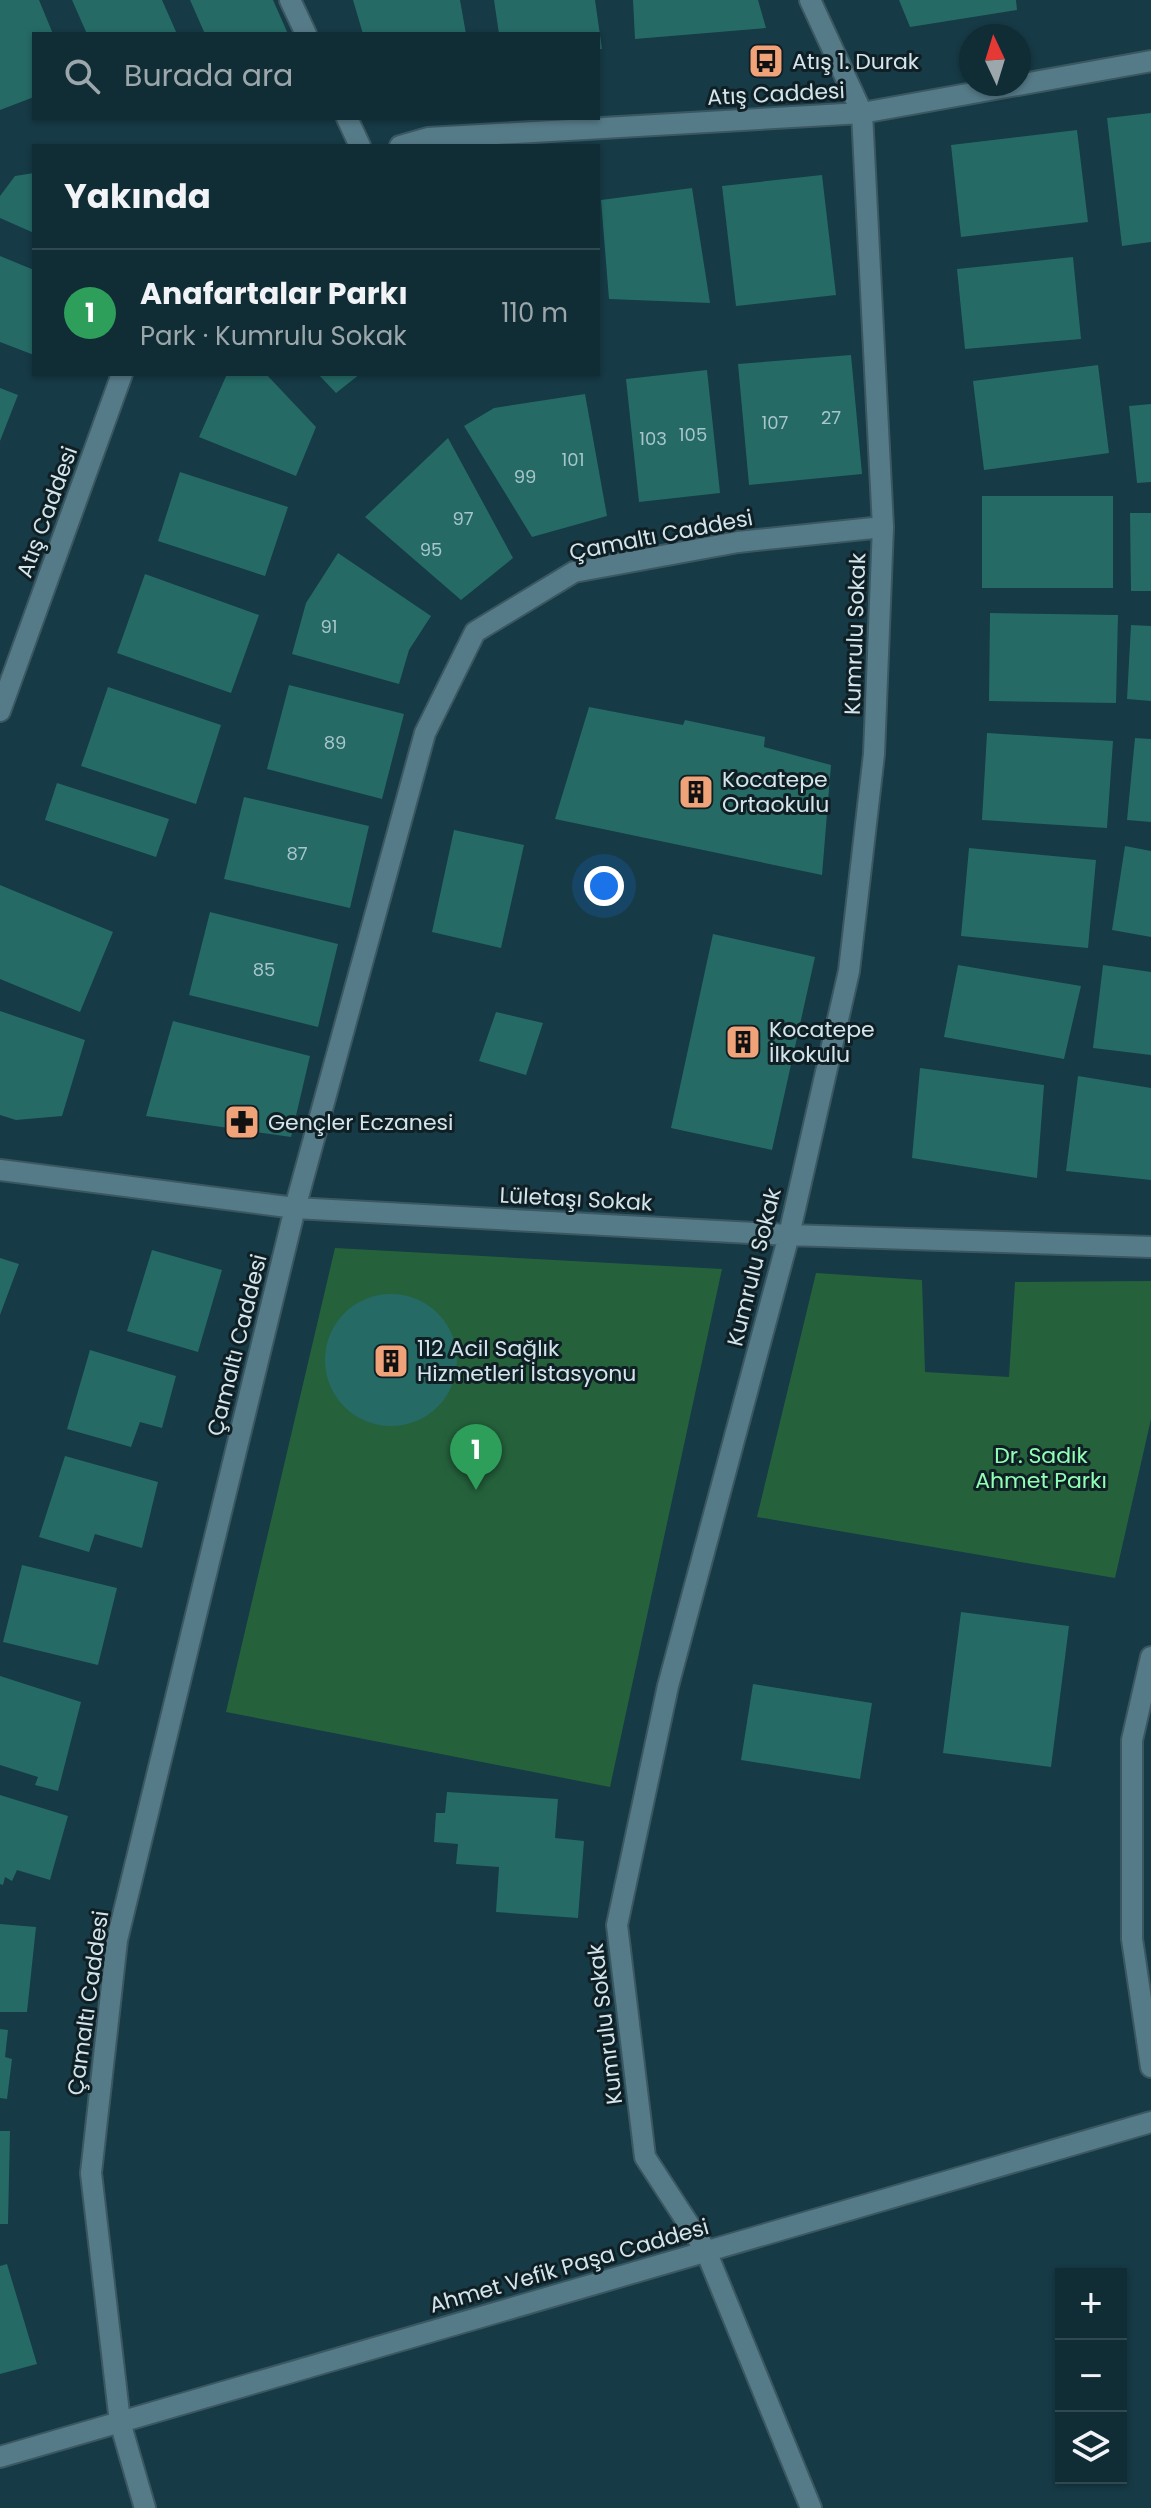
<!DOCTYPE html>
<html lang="tr">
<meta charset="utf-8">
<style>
:root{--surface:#102c34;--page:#1e3840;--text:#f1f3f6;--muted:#9ca7ac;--line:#30484f;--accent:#ea580c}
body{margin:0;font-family:Poppins,sans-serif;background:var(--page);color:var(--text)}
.controls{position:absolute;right:24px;bottom:24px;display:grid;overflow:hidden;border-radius:0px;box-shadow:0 2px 6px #0004}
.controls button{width:72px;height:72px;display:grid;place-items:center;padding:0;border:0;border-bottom:2px solid var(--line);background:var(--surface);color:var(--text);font:40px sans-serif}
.compass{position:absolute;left:959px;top:24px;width:72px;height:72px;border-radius:50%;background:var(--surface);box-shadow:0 2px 6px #0004;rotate:356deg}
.you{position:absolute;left:604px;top:886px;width:28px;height:28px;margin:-20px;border:6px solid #fff;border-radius:50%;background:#1a73e8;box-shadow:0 0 0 12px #1a73e833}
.badge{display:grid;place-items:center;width:52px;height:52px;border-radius:50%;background:var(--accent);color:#fff;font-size:26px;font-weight:700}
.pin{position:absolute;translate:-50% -66px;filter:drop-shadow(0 2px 4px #0008)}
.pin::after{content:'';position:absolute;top:42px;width:28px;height:24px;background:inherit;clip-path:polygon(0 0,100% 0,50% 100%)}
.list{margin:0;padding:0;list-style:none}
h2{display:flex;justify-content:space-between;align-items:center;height:104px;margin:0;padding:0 32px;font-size:34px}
h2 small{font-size:26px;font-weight:400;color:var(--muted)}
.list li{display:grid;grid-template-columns:52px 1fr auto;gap:24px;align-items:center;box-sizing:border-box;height:128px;padding:0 32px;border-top:2px solid var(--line)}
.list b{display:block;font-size:30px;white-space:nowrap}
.list p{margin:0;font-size:26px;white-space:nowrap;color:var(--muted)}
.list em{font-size:26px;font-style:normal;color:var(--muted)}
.icon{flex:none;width:44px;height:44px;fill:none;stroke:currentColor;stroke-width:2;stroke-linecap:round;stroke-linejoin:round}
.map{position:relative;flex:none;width:1151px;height:2508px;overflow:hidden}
.search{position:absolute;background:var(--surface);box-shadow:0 2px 6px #0004;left:32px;top:32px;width:568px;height:88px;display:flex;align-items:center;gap:20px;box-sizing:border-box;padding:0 28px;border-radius:0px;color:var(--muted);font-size:30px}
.panel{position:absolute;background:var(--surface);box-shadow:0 2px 6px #0004;left:32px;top:144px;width:568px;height:232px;border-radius:0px}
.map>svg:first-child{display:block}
.green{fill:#25623c}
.building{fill:#256a65}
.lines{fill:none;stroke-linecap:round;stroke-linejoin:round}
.minor-casing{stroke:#3b5862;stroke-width:24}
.minor{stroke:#567b88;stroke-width:20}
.labels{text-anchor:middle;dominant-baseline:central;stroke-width:6;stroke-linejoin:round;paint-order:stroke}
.number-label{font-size:18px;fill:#a7c6ca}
.poi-label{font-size:22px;fill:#d2e5ec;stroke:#101f24;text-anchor:start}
.street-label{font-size:22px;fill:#d2e5ec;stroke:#101f24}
.park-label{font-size:22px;fill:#90feb4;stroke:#101f24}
</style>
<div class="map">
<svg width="1151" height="2508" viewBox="0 0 1151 2508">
<rect width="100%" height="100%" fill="#163a46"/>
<path class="green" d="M335 1248 722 1269 610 1787 226 1712Z
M816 1273 922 1280 925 1372 1009 1377 1015 1282 1151 1281V1419L1115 1578 757 1517Z"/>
<path class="building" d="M0 0H39L53 34H34V97L0 110Z
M72 0H162L177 34H87Z
M190 0H273L288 34H205Z
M353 0H460L466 34H363Z
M494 0H595L602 49H598V34H499Z
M633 0H758L766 28 635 39Z
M899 0H1016L1017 10 910 27Z
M1151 113V242L1122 246 1107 118Z
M1077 130 1088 222 961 237 951 145Z
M34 173V233L0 218V196L15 176Z
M822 175 836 295 736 306 722 186Z
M692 188 710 303 609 299 601 200Z
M0 256 34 270V355L0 342Z
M1073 257 1081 339 965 349 957 269Z
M851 355 862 474 749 485 738 364Z
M1098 365 1109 453 984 470 973 381Z
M707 370 720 493 639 502 626 379Z
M227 374H266L316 427 296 476 199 437Z
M318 374H360L336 393Z
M0 388 18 395 0 441Z
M585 394 607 516 532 537 464 426 494 408Z
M1151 404V482L1137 483 1129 406Z
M448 438 513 558 461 600 365 517Z
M180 472 288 507 265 576 158 541Z
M982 496H1113V588H982Z
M1130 513H1151V591H1131Z
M338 553 431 616 409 650 399 684 292 654 306 603Z
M145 574 259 615 231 693 117 653Z
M990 613 1118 615 1116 703 989 701Z
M1131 625 1151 626V701L1127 699Z
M289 685 404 714 382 799 267 769Z
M108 687 221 725 196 804 81 766Z
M589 707 683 725 685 720 765 737 764 747 831 765 822 875 555 819Z
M987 733 1113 741 1107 828 982 820Z
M1135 738 1151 739V822L1127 820Z
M57 783 169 819 156 857 45 820Z
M244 797 369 826 350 908 224 879Z
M454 830 524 845 501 948 432 932Z
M1125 846 1151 851V937L1112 930Z
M969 848 1096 860 1088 948 961 936Z
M0 885 113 932 80 1012 0 979Z
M210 912 338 944 318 1027 189 995Z
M713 934 815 957 772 1150 671 1128Z
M958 965 1081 986 1064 1059 944 1037Z
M1103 965 1151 972V1055L1093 1048Z
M0 1011 85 1040 62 1116 16 1120 0 1115Z
M496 1012 543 1023 526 1075 479 1061Z
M173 1021 310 1056 291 1137 146 1116Z
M920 1068 1044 1085 1037 1178 912 1158Z
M1078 1076 1151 1088V1180L1066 1171Z
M152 1250 222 1270 198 1352 127 1331Z
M0 1258 19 1264 0 1315Z
M325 1360a66 66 0 1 1 132 0a66 66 0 1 1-132 0Z
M90 1350 176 1376 162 1428 140 1422 131 1447 67 1429Z
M65 1456 158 1482 142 1548 95 1534 89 1552 39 1537Z
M22 1565 117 1588 98 1665 3 1642Z
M961 1612 1069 1626 1051 1767 943 1753Z
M0 1676 81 1702 58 1791 35 1785 38 1777 0 1765Z
M753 1684 872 1703 860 1779 741 1760Z
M447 1792 558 1799 555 1838 584 1841 578 1918 496 1912 499 1867 456 1864 458 1844 434 1842 436 1813H445Z
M0 1795 68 1816 50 1880 17 1870 12 1881 5 1877 3 1885 0 1884Z
M0 1924 36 1927 27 2012H0Z
M0 2029 8 2030 5 2057 12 2059 7 2099 0 2098Z
M0 2131H10L8 2224H0Z
M7 2264 37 2364 0 2374V2266Z"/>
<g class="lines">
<defs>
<path id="minor" d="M290 0 306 34
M810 0 862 113 883 527 874 754 849 971 789 1235 668 1686 617 1925 645 2157 706 2251 811 2508
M347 118 360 146
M400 146 428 138 862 113 1151 61
M0 711 122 374
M0 1170 295 1208 789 1235 1151 1247
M1151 1657 1132 1740V1939L1151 2067
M0 2457 1151 2122
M145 2508 120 2422 91 2173 117 1940 295 1208 425 733 475 632 574 572 738 542 883 527"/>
</defs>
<use href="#minor" class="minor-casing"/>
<use href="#minor" class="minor"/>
</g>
<defs>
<symbol id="bus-square" viewBox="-11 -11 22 22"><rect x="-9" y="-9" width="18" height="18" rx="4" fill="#f0a278" stroke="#101f24"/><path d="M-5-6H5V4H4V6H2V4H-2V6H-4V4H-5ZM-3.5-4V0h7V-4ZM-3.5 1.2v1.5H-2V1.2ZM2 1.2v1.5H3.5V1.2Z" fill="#111"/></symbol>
<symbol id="building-square" viewBox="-11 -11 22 22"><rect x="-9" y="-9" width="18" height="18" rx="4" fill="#f0a278" stroke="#101f24"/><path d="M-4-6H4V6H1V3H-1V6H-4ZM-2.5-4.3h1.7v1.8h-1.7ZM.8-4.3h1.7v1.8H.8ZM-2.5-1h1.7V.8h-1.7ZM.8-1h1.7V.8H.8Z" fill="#111"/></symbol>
<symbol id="pharmacy-square" viewBox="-11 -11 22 22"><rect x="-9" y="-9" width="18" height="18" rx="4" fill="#f0a278" stroke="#101f24"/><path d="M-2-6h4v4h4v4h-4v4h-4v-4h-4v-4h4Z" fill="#111"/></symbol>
</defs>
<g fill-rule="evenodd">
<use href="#bus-square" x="746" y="41" width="40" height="40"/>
<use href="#building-square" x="676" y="772" width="40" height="40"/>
<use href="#building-square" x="723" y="1022" width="40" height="40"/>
<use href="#pharmacy-square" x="222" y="1102" width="40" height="40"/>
<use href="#building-square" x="371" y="1341" width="40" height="40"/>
</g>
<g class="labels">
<g class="number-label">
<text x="831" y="417">27</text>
<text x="775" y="422">107</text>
<text x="693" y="434">105</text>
<text x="653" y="438">103</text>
<text x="573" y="459">101</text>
<text x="525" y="476">99</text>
<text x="463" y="518">97</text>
<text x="431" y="549">95</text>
<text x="329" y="626">91</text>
<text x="335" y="742">89</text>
<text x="297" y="853">87</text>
<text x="264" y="969">85</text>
</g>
<g class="poi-label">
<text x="792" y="61">Atış 1. Durak</text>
<text x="722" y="779">Kocatepe<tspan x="722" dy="25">Ortaokulu</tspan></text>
<text x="769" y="1029">Kocatepe<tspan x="769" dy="25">İlkokulu</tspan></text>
<text x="268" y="1122">Gençler Eczanesi</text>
<text x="417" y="1348">112 Acil Sağlık<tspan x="417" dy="25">Hizmetleri İstasyonu</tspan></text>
</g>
<g class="street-label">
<text transform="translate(776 94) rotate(-3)">Atış Caddesi</text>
<text transform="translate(47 512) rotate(-70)">Atış Caddesi</text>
<text transform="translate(661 535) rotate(-11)">Çamaltı Caddesi</text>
<text transform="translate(855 634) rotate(-88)">Kumrulu Sokak</text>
<text transform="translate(576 1199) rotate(3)">Lületaşı Sokak</text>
<text transform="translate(754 1267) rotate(-76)">Kumrulu Sokak</text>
<text transform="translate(237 1345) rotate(-76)">Çamaltı Caddesi</text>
<text transform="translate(88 2003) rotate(-82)">Çamaltı Caddesi</text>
<text transform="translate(605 2024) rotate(-97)">Kumrulu Sokak</text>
<text transform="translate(569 2266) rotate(-16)">Ahmet Vefik Paşa Caddesi</text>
</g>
<g class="park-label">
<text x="1041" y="1455">Dr. Sadık<tspan x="1041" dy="25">Ahmet Parkı</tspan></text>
</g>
</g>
</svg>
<div class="controls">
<button>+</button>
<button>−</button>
<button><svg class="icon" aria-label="layers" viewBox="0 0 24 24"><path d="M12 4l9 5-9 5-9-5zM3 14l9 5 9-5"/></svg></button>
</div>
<svg class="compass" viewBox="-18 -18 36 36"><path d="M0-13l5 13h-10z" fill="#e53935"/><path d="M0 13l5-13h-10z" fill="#9ca7ac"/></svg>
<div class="you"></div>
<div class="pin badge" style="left:476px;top:1490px;background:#2e9e5b">1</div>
<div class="search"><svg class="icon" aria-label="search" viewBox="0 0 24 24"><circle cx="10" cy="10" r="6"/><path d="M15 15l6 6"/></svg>Burada ara</div>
<section class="panel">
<h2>Yakında<small></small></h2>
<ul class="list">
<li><span class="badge" style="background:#2e9e5b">1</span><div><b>Anafartalar Parkı</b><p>Park · Kumrulu Sokak</p></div><em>110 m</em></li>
</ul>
</section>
</div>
